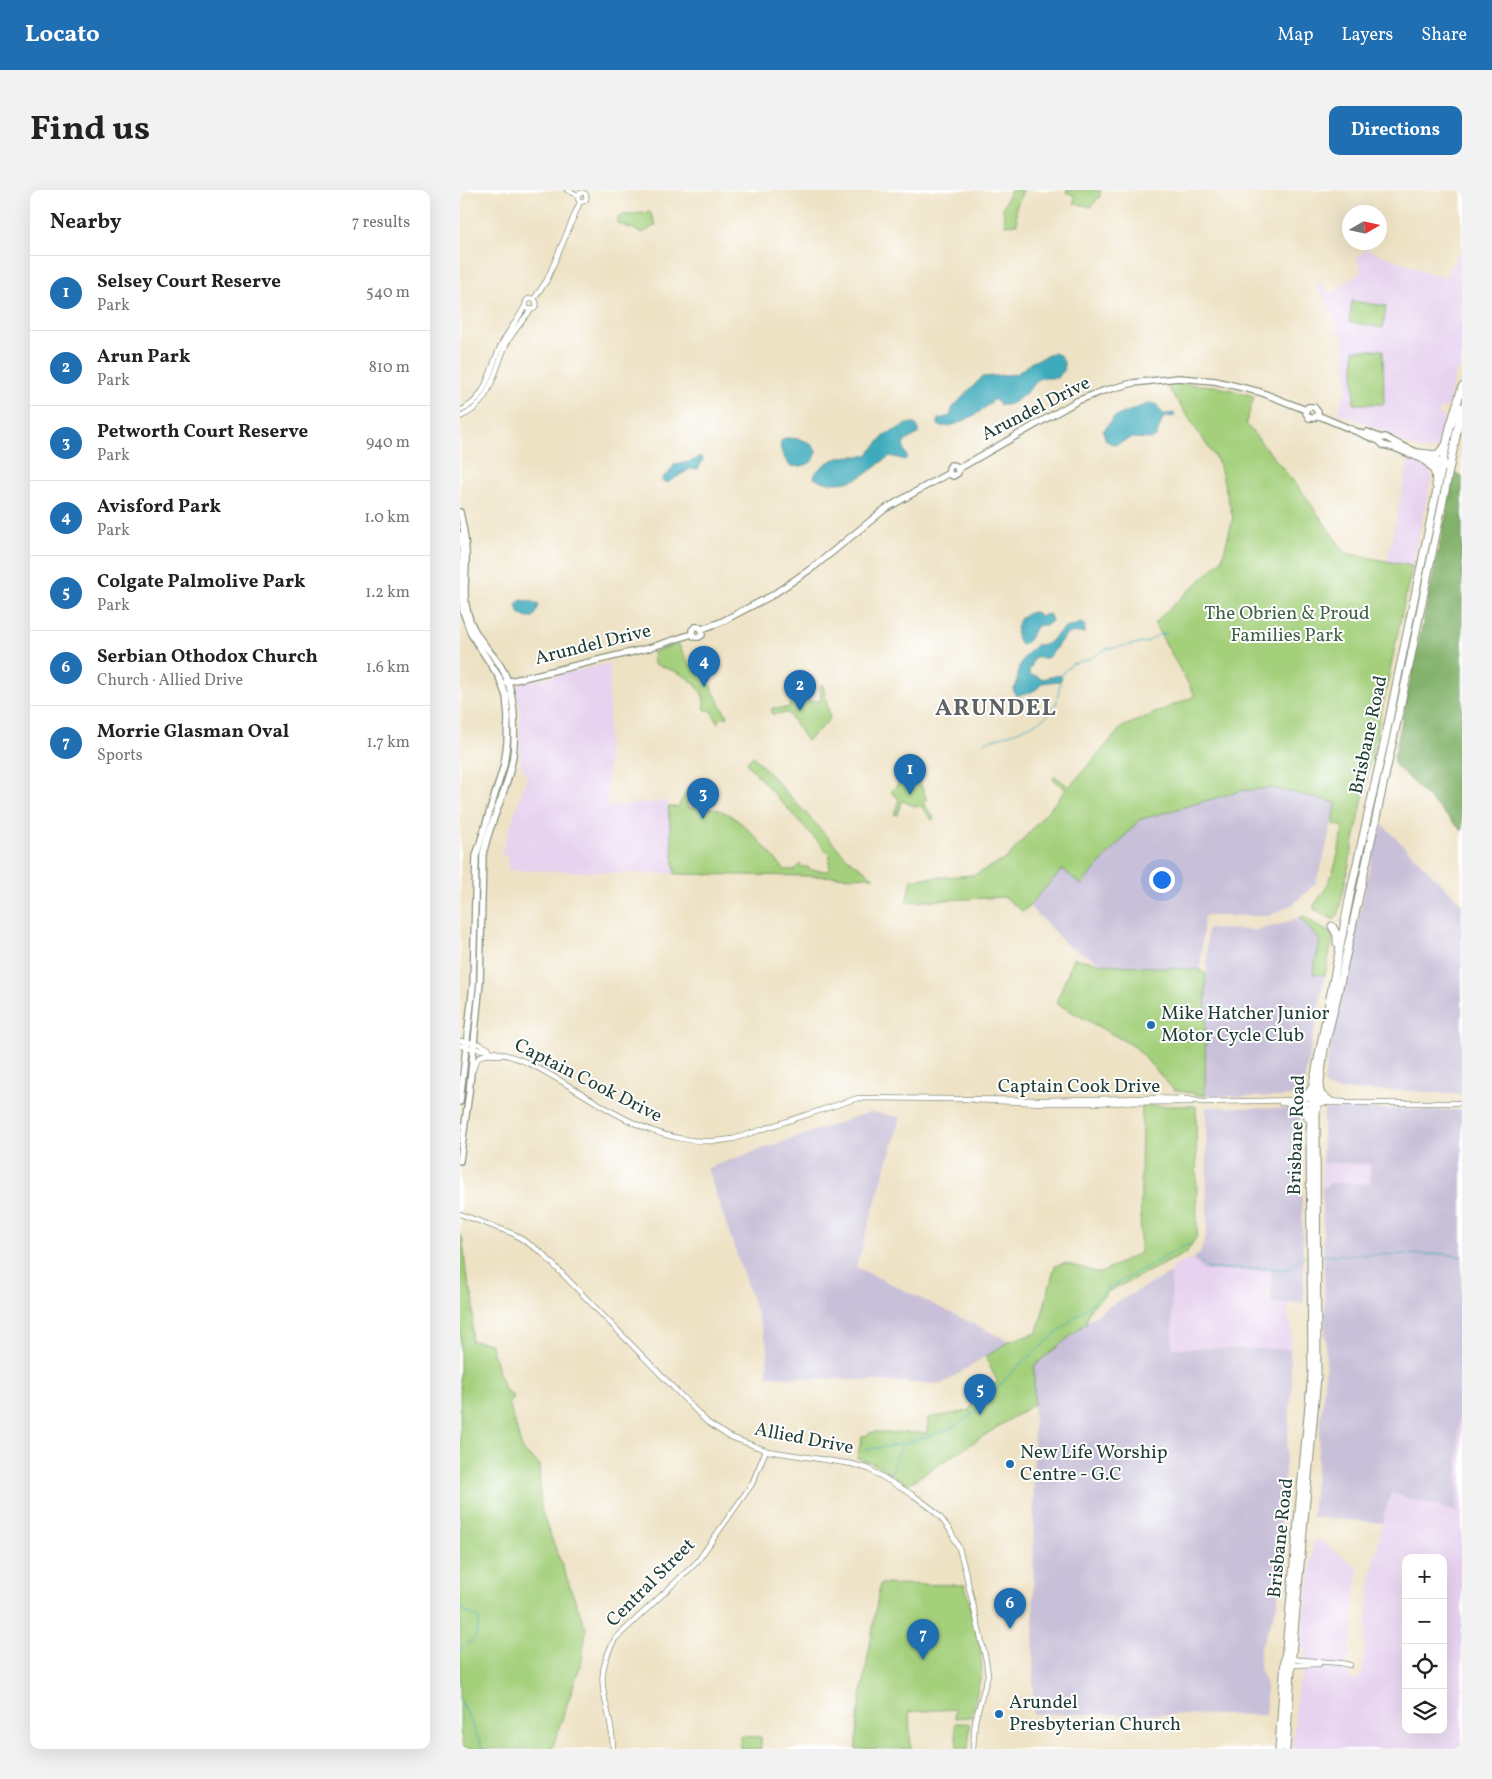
<!DOCTYPE html>
<meta charset="utf-8">
<style>
:root{--surface:#fff;--page:#f2f2f2;--text:#222;--muted:#767676;--line:#e0e0e0;--accent:#1f6fb2}
body{margin:0;font-family:Vollkorn,serif;background:var(--page);color:var(--text)}
.controls{position:absolute;right:15px;bottom:15px;display:grid;overflow:hidden;border-radius:10px;box-shadow:0 5px 20px #0002}
.controls button{width:45px;height:45px;display:grid;place-items:center;padding:0;border:0;border-bottom:1px solid var(--line);background:var(--surface);color:var(--text);font:25px sans-serif}
.compass{position:absolute;left:882px;top:15px;width:45px;height:45px;border-radius:50%;background:var(--surface);box-shadow:0 5px 20px #0002;rotate:81deg}
.you{position:absolute;left:701px;top:689px;width:18px;height:18px;margin:-12px;border:4px solid #fff;border-radius:50%;background:#1a73e8;box-shadow:0 0 0 8px #1a73e833}
.badge{display:grid;place-items:center;width:32px;height:32px;border-radius:50%;background:var(--accent);color:#fff;font-size:16px;font-weight:700}
.pin{position:absolute;translate:-50% -41px;filter:drop-shadow(0 1px 2px #0008)}
.pin::after{content:'';position:absolute;top:26px;width:18px;height:15px;background:inherit;clip-path:polygon(0 0,100% 0,50% 100%)}
.list{margin:0;padding:0;list-style:none}
h2{display:flex;justify-content:space-between;align-items:center;height:65px;margin:0;padding:0 20px;font-size:21px}
h2 small{font-size:16px;font-weight:400;color:var(--muted)}
.list li{display:grid;grid-template-columns:32px 1fr auto;gap:15px;align-items:center;box-sizing:border-box;height:75px;padding:0 20px;border-top:1px solid var(--line)}
.list b{display:block;font-size:19px;white-space:nowrap}
.list p{margin:0;font-size:16px;white-space:nowrap;color:var(--muted)}
.list em{font-size:16px;font-style:normal;color:var(--muted)}
.icon{flex:none;width:28px;height:28px;fill:none;stroke:currentColor;stroke-width:2;stroke-linecap:round;stroke-linejoin:round}
.map{position:relative;flex:none;width:1002px;height:1559px;overflow:hidden;border-radius:10px}
header{display:flex;align-items:center;gap:30px;box-sizing:border-box;height:70px;padding:0 25px;background:var(--accent);color:#fff}
header strong{font-size:24px}
nav{display:flex;gap:28px;margin-inline-start:auto;font-size:18px}
.intro{display:flex;align-items:center;justify-content:space-between;box-sizing:border-box;height:120px;padding:0 30px}
h1{margin:0;font-size:35px}
.button{padding:12px 22px;border-radius:10px;background:var(--accent);color:#fff;font-size:18px;font-weight:700}
main{display:flex;gap:30px;padding:0 30px}
aside{flex:1;background:var(--surface);border-radius:10px;box-shadow:0 5px 20px #0002}
.map>svg:first-child{display:block}
.built{fill:#e7d2ef;fill-rule:evenodd}
.industrial{fill:#c8bfd8}
.green{fill:#a4d07c;stroke:#628658}
.forest{fill:#83b26c;stroke:#517850}
.water{fill:#3eabbc;stroke:#2e7478}
.lines{fill:none;stroke-linecap:round;stroke-linejoin:round}
.stream{stroke:#3eabbc;stroke-width:1}
.minor-casing{stroke:#86907c;stroke-width:6}
.major-casing{stroke:#86907c;stroke-width:8}
.highway-casing{stroke:#86907c;stroke-width:9}
.minor{stroke:#fff;stroke-width:4.5}
.major{stroke:#fff;stroke-width:5.5}
.highway{stroke:#fff;stroke-width:7}
.poi-dot{fill:#1f6fb2;stroke:#fff;stroke-width:2}
.labels{text-anchor:middle;dominant-baseline:central;stroke-width:4;stroke-linejoin:round;paint-order:stroke}
.street-label{font-size:19px;fill:#1f3d34;stroke:#fff}
.park-label{font-size:19px;fill:#406246;stroke:#fff}
.poi-label{font-size:19px;fill:#1f3d34;stroke:#fff;text-anchor:start}
.district-label{font-size:24px;font-weight:bold;letter-spacing:1px;fill:#5f6264;stroke:#fff}
</style>
<header>
<strong>Locato</strong>
<nav><a>Map</a><a>Layers</a><a>Share</a></nav>
</header>
<div class="intro"><h1>Find us</h1><a class="button">Directions</a></div>
<main>
<aside>
<h2>Nearby<small>7 results</small></h2>
<ul class="list">
<li><span class="badge">1</span><div><b>Selsey Court Reserve</b><p>Park</p></div><em>540 m</em></li>
<li><span class="badge">2</span><div><b>Arun Park</b><p>Park</p></div><em>810 m</em></li>
<li><span class="badge">3</span><div><b>Petworth Court Reserve</b><p>Park</p></div><em>940 m</em></li>
<li><span class="badge">4</span><div><b>Avisford Park</b><p>Park</p></div><em>1.0 km</em></li>
<li><span class="badge">5</span><div><b>Colgate Palmolive Park</b><p>Park</p></div><em>1.2 km</em></li>
<li><span class="badge">6</span><div><b>Serbian Othodox Church</b><p>Church · Allied Drive</p></div><em>1.6 km</em></li>
<li><span class="badge">7</span><div><b>Morrie Glasman Oval</b><p>Sports</p></div><em>1.7 km</em></li>
</ul>
</aside>
<div class="map">
<svg width="1002" height="1559" viewBox="0 0 1002 1559">
<rect width="100%" height="100%" fill="#fff"/>
<filter id="ink" filterUnits="userSpaceOnUse"><feTurbulence type="fractalNoise" baseFrequency=".02" numOctaves="2"/><feDisplacementMap in="SourceGraphic" scale="10" xChannelSelector="R" yChannelSelector="G"/><feConvolveMatrix kernelMatrix="1 2 1 2 8 2 1 2 1" color-interpolation-filters="sRGB"/></filter>
<filter id="wash" filterUnits="userSpaceOnUse"><feTurbulence type="fractalNoise" baseFrequency=".0096" numOctaves="4" result="noise"/><feDisplacementMap in="SourceGraphic" scale="20" xChannelSelector="R" yChannelSelector="G"/><feGaussianBlur stdDeviation="1.12" result="paint"/><feColorMatrix in="noise" values="0 0 0 0 0 0 0 0 0 0 0 0 0 0 0 0 0 1.4 0 .05"/><feComposite in="paint" operator="in"/></filter>
<g filter="url(#wash)">
<rect width="100%" height="100%" fill="#eee2c4"/>
<path class="built" d="M1002 58V174L994 188 987 219 980 218 979 225 984 226 977 259 970 261 962 260 934 249 932 245 883 224 877 225 887 197 886 167 883 147 878 144 877 141 878 135 869 116 856 97 859 93 872 103 901 82 897 68 906 59 984 88Z
M949 269 965 275 972 285 952 376 927 372Z
M150 473 147 616 207 611 215 684 48 680V666L41 665 67 586 60 571V515L55 499 59 494Z
M862 973 911 974 910 994 870 993 862 999Z
M731 1069 744 1081 809 1080V1107L811 1114H831L827 1124 832 1137 830 1159 713 1158 711 1078Z
M1002 1078V1559H832L838 1492H841L845 1460 841 1459 847 1399H849L854 1349 860 1350 898 1379 889 1465 884 1480 889 1488 897 1490 902 1483 910 1393 922 1333 931 1303 997 1322ZM946 1368H983V1540H946Z"/>
<path class="industrial" d="M813 598 876 613 864 668 855 694 835 713 809 726H744L740 780 644 774 608 756 569 716 603 679 621 695 679 630 780 601Z
M920 632 1002 714V905L954 901 875 900 866 897 864 891 867 872Z
M839 727 860 750 853 784 865 785 844 891V903L841 905 821 907 745 906 747 739 796 740 822 734Z
M746 917 840 919 844 1113 811 1114V1082L809 1080 744 1081 732 1069 740 1063 747 1041Z
M876 918 1002 920V1078L997 1322 931 1303 922 1333 852 1327 866 1174 862 999 870 993H910V974L862 973 864 920Z
M410 922 441 927 396 1077 549 1151 482 1194 307 1186 308 1157 247 978Z
M711 1083 713 1158 830 1159 832 1196 819 1351 818 1413 800 1460 799 1478 806 1495V1525L573 1524 574 1176 624 1134 649 1116Z"/>
<path class="green" d="M551 0H563L556 18 557 34 545 35 543 17Z
M606 0H640V6L631 17 614 13 615 6 606 2Z
M190 22 196 35 183 43 157 33 158 28 163 25Z
M892 111 926 116 923 138 889 132Z
M894 160H923L924 214H894Z
M705 193 755 196 794 206 786 234 844 304 885 363 952 376 878 726 874 730 854 719V715C876 688 876 669 884 637L873 634 876 613 813 598 780 601 679 630 621 695 603 679 563 722 545 707 446 712 452 689 514 685 546 669 606 600 593 589 595 586 609 597 662 537 735 506 694 433 762 370 773 328 759 273Z
M218 454 230 475 241 479 268 528 264 527 259 530 258 533 251 520H245C244 515 244 508 242 504 233 486 212 480 194 474L193 462Z
M360 495H363L370 529 347 551 328 523 312 524V518H328L336 504 348 511H358L361 509Z
M293 566 387 668 414 687 215 684 208 617H218L229 596 233 598 227 612V617C235 618 243 617 251 618 280 622 306 660 325 680H334L340 674 342 677H348L351 680 369 681 370 665 286 573Z
M445 581 458 588 467 610 463 613 474 627 472 630 460 615 457 617 442 611 437 625 434 624 439 609 431 602 441 591Z
M844 726 858 736 872 744 873 747 865 785 853 784 860 751 839 727Z
M614 768 644 774 740 780 746 784 745 906 714 900 675 857 596 813Z
M682 916H736L737 1046 726 1063 649 1101 629 1120 626 1133 574 1176V1214L448 1294 415 1274 397 1268 402 1247 413 1242 467 1243 468 1228 509 1221C512 1217 512 1214 514 1210 521 1201 528 1197 538 1192L525 1167 549 1151 577 1143 595 1076 605 1073 640 1083 680 1063Z
M0 1044 3 1050 6 1083 14 1113 11 1151 30 1153 44 1199 53 1206 49 1214 63 1261 79 1274 81 1320 126 1439 122 1470 92 1559H4L0 1543Z
M420 1394 505 1395 521 1461 522 1481 511 1527 495 1528V1519L449 1522 451 1559H396L398 1527Z
M495 1533H508L510 1535 508 1559H497Z
M280 1546 301 1547V1559H280Z"/>
<path class="forest" d="M995 283 1002 286V641L933 573Z"/>
<path class="water" d="M593 163 600 165 604 172V181L597 188H580C571 197 555 218 540 215L534 209C526 220 491 242 478 235V229L490 226 493 217 522 187 556 184 572 172Z
M690 213 696 214 703 224 714 223 715 226 703 228 696 247 692 249 672 248 655 255 646 251 643 241 654 227Z
M453 233C458 235 460 239 458 244L447 250 443 255 447 267 445 270 430 266C420 272 412 281 402 286 389 294 368 296 354 288 355 279 370 270 378 268 387 265 398 267 407 265L427 243C437 242 442 233 453 233Z
M325 248C336 248 351 249 356 261 357 274 341 278 330 276 325 270 318 259 321 251Z
M239 267H242L243 270 238 279H230L207 293 202 291V288L210 282 214 275C222 273 232 273 239 267Z
M61 410 71 411 79 415 76 424 72 428C63 429 57 423 56 414Z
M575 422 581 426 588 424 590 425 592 431 587 435C568 433 577 451 561 455 551 442 558 422 575 422Z
M621 433 625 436 624 443C618 444 613 441 608 444 599 449 593 467 586 468 582 469 579 466 574 467L572 475 569 480 570 485 577 486 581 489 600 485 602 488 600 491 582 493C578 501 564 506 555 505L553 499 556 496 559 477 566 465 576 455 587 454 603 439Z"/>
<g class="lines">
<path class="stream" d="M601 488 604 481 612 474 631 468 646 459 687 452 698 445 707 443
M524 552C541 547 585 534 594 518 599 510 598 501 600 492
M862 1065 987 1064 1002 1067
M738 1068 748 1079H828L846 1066
M405 1260 441 1254
M430 1285 442 1254 484 1241 495 1236 515 1222 556 1178 649 1098 728 1054 730 1057
M0 1418 20 1429 15 1448 0 1460
M0 1509 23 1559"/>
</g>
</g>
<g filter="url(#ink)">
<g class="lines">
<defs>
<path id="minor" d="M107 0 118 5
M117.5 7a4.5 4.5 0 1 1 9 0a4.5 4.5 0 1 1-9 0Z
M65.5 114a5.5 5.5 0 1 1 11 0a5.5 5.5 0 1 1-11 0Z
M74 109 87 90 120 12
M0 221C29 208 29 178 42 153 49 140 59 128 65 116
M0 227C31 215 34 181 46 155 52 143 62 131 71 120
M0 851 20 854 29 859
M0 856C24 860 48 863 70 874 137 907 192 963 273 949L398 908 584 910 685 908 727 909 742 912 838 910
M13 880C18 860 26 865 41 865
M514 910 584 913 731 912
M855 910 884 912
M821 913H1002
M0 1024 54 1044 81 1062 247 1232 268 1246 308 1261 392 1274 409 1279 453 1305 471 1318 480 1327 490 1340 499 1358 505 1380 526 1470 528 1485 515 1531 513 1559
M829 1469 881 1473 890 1475
M830 1475 859 1474
M153 1559C153 1513 128 1496 155 1449L237 1372 292 1294 306 1260"/>
<path id="major" d="M846 220 848 217H854L858 222 857 225
M846 220V223L849 228H854L857 225
M857 225 919 251 923 255 935 258 983 278H989
M907 242 921 248 925 247 940 255 985 274
M498 279 617 211 643 201 673 193 718 188 755 191 800 202 846 220
M489 283V278L491 275 496 276 498 279
M489 283 493 286 498 283V279
M0 322C3 336 6 349 6 363 7 384 2 404 8 424 13 444 28 458 40 475 55 498 55 529 54 556 52 593 30 629 23 665L20 792 9 903 0 971
M0 345 3 361 1 398 3 421 11 444 39 487 46 506 48 527 47 553 44 575 16 666 13 795 0 912
M242 439 261 432 311 406 355 376 425 319 489 283
M232 444 235 447H239L242 445V439
M232 444V440L235 437H239L242 439
M46 492 189 458 232 444"/>
<path id="highway" d="M959 263 977 265 986 255
M965 271C975 278 976 283 976 295
M872 736 877 745V753
M859 897 861 905 869 910
M837 910 846 907 851 899
M837 914 846 919 848 928
M819 1559 825 1469 852 1183 850 944 853 895 891 700 925 549 990 237 1002 197
M826 1559 832 1464 857 1187 856 923 864 860 877 807 949 476 1002 217"/>
</defs>
<use href="#minor" class="minor-casing"/>
<use href="#major" class="major-casing"/>
<use href="#highway" class="highway-casing"/>
<use href="#minor" class="minor"/>
<use href="#major" class="major"/>
<use href="#highway" class="highway"/>
</g>
</g>
<g class="poi-dot">
<circle cx="691" cy="835" r="5"/>
<circle cx="550" cy="1274" r="5"/>
<circle cx="539" cy="1524" r="5"/>
</g>
<g class="labels">
<g class="street-label">
<text transform="translate(576 219) rotate(-27)">Arundel Drive</text>
<text transform="translate(133 455) rotate(-14)">Arundel Drive</text>
<text transform="translate(909 545) rotate(-78)">Brisbane Road</text>
<text transform="translate(128 891) rotate(27)">Captain Cook Drive</text>
<text x="619" y="897">Captain Cook Drive</text>
<text transform="translate(837 945) rotate(-88)">Brisbane Road</text>
<text transform="translate(344 1249) rotate(11)">Allied Drive</text>
<text transform="translate(821 1348) rotate(-84)">Brisbane Road</text>
<text transform="translate(191 1393) rotate(-45)">Central Street</text>
</g>
<g class="park-label">
<text x="827" y="424">The Obrien &amp; Proud<tspan x="827" dy="22">Families Park</tspan></text>
</g>
<g class="poi-label">
<text x="701" y="824">Mike Hatcher Junior<tspan x="701" dy="22">Motor Cycle Club</tspan></text>
<text x="560" y="1263">New Life Worship<tspan x="560" dy="22">Centre - G.C</tspan></text>
<text x="549" y="1513">Arundel<tspan x="549" dy="22">Presbyterian Church</tspan></text>
</g>
<g class="district-label">
<text x="536" y="519">ARUNDEL</text>
</g>
</g>
</svg>
<div class="controls">
<button>+</button>
<button>−</button>
<button><svg class="icon" aria-label="locate" viewBox="0 0 24 24"><circle cx="12" cy="12" r="6"/><path d="M12 2v4M12 18v4M2 12h4M18 12h4"/></svg></button>
<button><svg class="icon" aria-label="layers" viewBox="0 0 24 24"><path d="M12 4l9 5-9 5-9-5zM3 14l9 5 9-5"/></svg></button>
</div>
<svg class="compass" viewBox="-18 -18 36 36"><path d="M0-13l5 13h-10z" fill="#e53935"/><path d="M0 13l5-13h-10z" fill="#767676"/></svg>
<div class="you"></div>
<div class="pin badge" style="left:450px;top:605px">1</div>
<div class="pin badge" style="left:340px;top:521px">2</div>
<div class="pin badge" style="left:243px;top:629px">3</div>
<div class="pin badge" style="left:244px;top:497px">4</div>
<div class="pin badge" style="left:520px;top:1225px">5</div>
<div class="pin badge" style="left:550px;top:1439px">6</div>
<div class="pin badge" style="left:463px;top:1470px">7</div>
</div>
</main>
